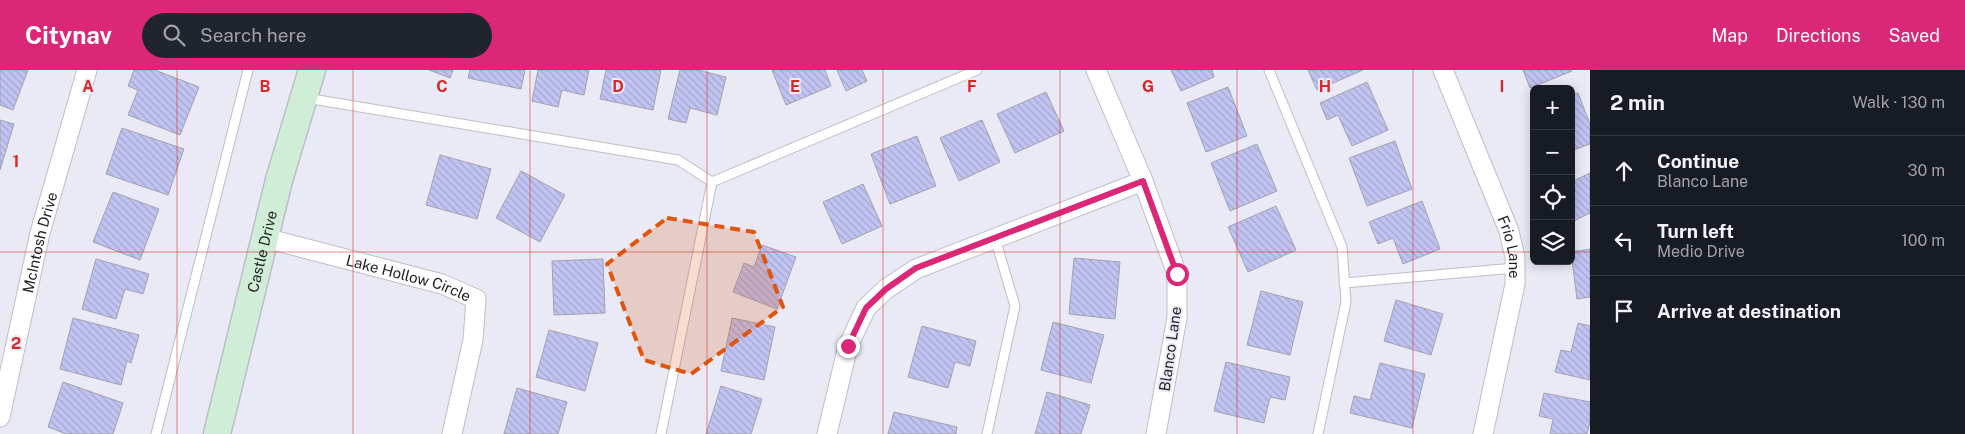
<!DOCTYPE html>
<meta charset="utf-8">
<style>
:root{--surface:#171b24;--page:#20242c;--text:#f1f3f6;--muted:#9ea1a6;--line:#363941;--accent:#db2777}
body{margin:0;font-family:"Public Sans",sans-serif;background:var(--page);color:var(--text)}
.controls{position:absolute;right:15px;top:15px;display:grid;overflow:hidden;border-radius:8px;box-shadow:0 2px 12px #0003}
.controls button{width:45px;height:45px;display:grid;place-items:center;padding:0;border:0;border-bottom:1px solid var(--line);background:var(--surface);color:var(--text);font:25px sans-serif}
.stop{position:absolute;width:15px;height:15px;margin:-11px;border:4px solid #db2777;border-radius:50%;background:#fff}
.stop.end{background:#db2777;border-color:#fff;box-shadow:0 1px 5px #0008}
.list{margin:0;padding:0;list-style:none}
h2{display:flex;justify-content:space-between;align-items:center;height:65px;margin:0;padding:0 20px;font-size:21px}
h2 small{font-size:16px;font-weight:400;color:var(--muted)}
.list li{display:grid;grid-template-columns:32px 1fr auto;gap:15px;align-items:center;box-sizing:border-box;height:70px;padding:0 20px;border-top:1px solid var(--line)}
.list b{display:block;font-size:19px;white-space:nowrap}
.list p{margin:0;font-size:16px;white-space:nowrap;color:var(--muted)}
.list em{font-size:16px;font-style:normal;color:var(--muted)}
.icon{flex:none;width:28px;height:28px;fill:none;stroke:currentColor;stroke-width:2;stroke-linecap:round;stroke-linejoin:round}
.map{position:relative;flex:none;width:1590px;height:364px;overflow:hidden}
header{display:flex;align-items:center;gap:30px;box-sizing:border-box;height:70px;padding:0 25px;background:var(--accent);color:#fff}
header strong{font-size:24px}
nav{display:flex;gap:28px;margin-inline-start:auto;font-size:18px}
.search{width:350px;height:45px;background:var(--page);display:flex;align-items:center;gap:12px;box-sizing:border-box;padding:0 18px;border-radius:28px;color:var(--muted);font-size:19px}
main{display:flex}
aside{flex:1;background:var(--surface)}
.map>svg:first-child{display:block}
.building{fill:url(#building-back-hatch);stroke:#a2a3ad}
.lines{fill:none;stroke-linecap:round;stroke-linejoin:round}
.lane-casing{stroke:#bdbec8;stroke-width:11}
.street-casing{stroke:#bdbec8;stroke-width:21}
.secondary-casing{stroke:#bdbec8;stroke-width:29}
.lane{stroke:#fff;stroke-width:9}
.street{stroke:#fff;stroke-width:19}
.secondary{stroke:#d0eed7;stroke-width:26}
.route{stroke:#db2777;stroke-width:6}
.marked{fill:#de560d;fill-opacity:0.2;stroke:#de560d;stroke-width:4;stroke-dasharray:10 6;stroke-linejoin:round}
.grid{fill:none;stroke:#d62828;stroke-width:1;stroke-opacity:0.55}
.labels{text-anchor:middle;dominant-baseline:central;stroke-width:4;stroke-linejoin:round;paint-order:stroke}
.street-label{font-size:15px;fill:#1f1f23;stroke:#e9eaf5}
.grid-label{font-size:16px;text-anchor:middle;font-weight:bold;fill:#d62828;stroke:#e9eaf5;stroke-width:4;stroke-linejoin:round;paint-order:stroke}
</style>
<header>
<strong>Citynav</strong>
<div class="search"><svg class="icon" aria-label="search" viewBox="0 0 24 24"><circle cx="10" cy="10" r="6"/><path d="M15 15l6 6"/></svg>Search here</div>
<nav><a>Map</a><a>Directions</a><a>Saved</a></nav>
</header>
<main>
<div class="map">
<svg width="1590" height="364" viewBox="0 0 1590 364">
<defs>
<pattern id="building-back-hatch" width="6" height="6" patternUnits="userSpaceOnUse" patternTransform="scale(1.25)"><rect width="6" height="6" fill="#c1c3f2"/><path d="M-1 5l2 2M0 0l6 6M5-1l2 2" fill="none" stroke="#a5a7cf"/></pattern>
</defs>
<rect width="100%" height="100%" fill="#e9eaf5"/>
<path class="building" d="M0 0H28L13 40 0 35Z
M134 0H155L199 17 180 65 128 45 138 20 128 16Z
M429 0H453L450 8Z
M470 0H525L521 19 468 8Z
M538 0H589L584 25 562 20 558 37 532 31Z
M606 0H661L653 40 600 29Z
M680 0H698L726 7 717 45 690 38 686 53 668 49Z
M772 0H825L831 16 786 35Z
M837 0H862L867 11 846 21Z
M1171 0H1212L1214 7 1181 21Z
M1308 0H1363L1317 20Z
M1523 0H1571L1572 1 1530 18Z
M1367 12 1388 60 1352 76 1338 45 1327 50 1320 33Z
M1228 17 1247 66 1206 82 1187 33Z
M1046 22 1064 61 1015 83 997 44Z
M1578 23 1590 54V74L1571 81V25Z
M0 50 14 54 0 100Z
M982 50 1000 92 959 111 940 68Z
M122 58 184 79 168 125 106 104Z
M917 66 936 116 890 134 871 84Z
M1395 71 1412 119 1367 136 1349 88Z
M1257 74 1277 121 1230 141 1211 93Z
M440 85 491 99 477 149 426 135Z
M521 101 565 125 540 172 496 148Z
M1590 103V143L1574 151 1571 146V112Z
M863 114 882 156 842 174 823 132Z
M113 122 159 139 140 190 93 172Z
M1422 131 1440 179 1403 194 1393 168 1378 174 1369 152Z
M1276 136 1296 180 1248 202 1228 157Z
M762 175 796 187 777 239 733 222 744 193 754 197Z
M1590 179V227L1577 229 1571 182Z
M1074 188 1120 192 1115 249 1069 244Z
M96 189 149 204 143 224 125 219 116 249 82 239Z
M603 189 605 243 554 245 552 191Z
M1261 221 1303 232 1290 285 1247 275Z
M1396 230 1443 244 1431 285 1384 271Z
M73 248 139 265 131 293 127 291 121 315 60 299Z
M732 248 775 257 764 310 721 301Z
M1053 252 1104 265 1091 313 1041 300Z
M1578 253 1590 256V310L1555 302 1561 280 1571 282Z
M922 256 976 271 970 296 955 292 948 318 908 307Z
M549 260 598 273 585 321 536 307Z
M1226 292 1290 307 1285 330 1270 327 1264 353 1214 341Z
M1380 293 1425 304 1412 358 1350 343 1354 326 1370 330Z
M63 312 123 333 113 364H66L48 357Z
M721 316 762 329 751 364H706Z
M517 318 567 332 558 364H504Z
M1047 322 1090 335 1081 364H1035Z
M1544 323 1590 332V352L1587 364H1550L1553 349 1539 346Z
M894 342 957 357 956 364H888Z"/>
<g class="lines">
<defs>
<path id="lane" d="M1269 0 1342 177 1346 232 1318 364
M306 28 678 90 712 112
M1344 213 1515 198
M156 364 248 0
M661 364 712 112 977 0
M987 364 1015 236 995 168"/>
<g id="street">
<path d="M1096 0 1143 111 1177 204V248L1156 364"/>
<path id="s1" d="M1443 0 1509 161 1515 187V214L1483 364"/>
<path id="s2" d="M265 168 442 214 476 229 473 270 452 364"/>
<path id="s3" d="M0 347 40 163 87 0"/>
<path d="M827 364 848 276 866 238 886 219 916 199 1143 111"/>
</g>
<g id="secondary">
<path id="s4" d="M217 364 279 110 312 0"/>
</g>
</defs>
<use href="#lane" class="lane-casing"/>
<use href="#street" class="street-casing"/>
<use href="#secondary" class="secondary-casing"/>
<use href="#lane" class="lane"/>
<use href="#street" class="street"/>
<use href="#secondary" class="secondary"/>
</g>
<g class="lines">
<path class="route" d="M848 276 866 238 886 219 916 198 1143 111 1177 204"/>
</g>
<path class="marked" d="M667 148 754 162 783 237 691 304 644 290 607 194Z"/>
<path class="grid" d="M177 0V364M353 0V364M530 0V364M707 0V364M883 0V364M1060 0V364M1237 0V364M1413 0V364M0 182H1534M1571 182H1590"/>
<g class="labels">
<g class="street-label">
<text stroke="none"><textPath href="#s3" startOffset="179">McIntosh Drive</textPath></text>
<text stroke="none"><textPath href="#s1" startOffset="190">Frio Lane</textPath></text>
<text stroke="none"><textPath href="#s4" startOffset="188">Castle Drive</textPath></text>
<text stroke="none"><textPath href="#s2" startOffset="149">Lake Hollow Circle</textPath></text>
<text transform="translate(1170 279) rotate(-82)">Blanco Lane</text>
</g>
</g>
<g class="grid-label">
<text x="88" y="22">A</text>
<text x="265" y="22">B</text>
<text x="442" y="22">C</text>
<text x="618" y="22">D</text>
<text x="795" y="22">E</text>
<text x="972" y="22">F</text>
<text x="1148" y="22">G</text>
<text x="1325" y="22">H</text>
<text x="1502" y="22">I</text>
<text x="16" y="97">1</text>
<text x="16" y="279">2</text>
</g>
</svg>
<div class="controls">
<button>+</button>
<button>−</button>
<button><svg class="icon" aria-label="locate" viewBox="0 0 24 24"><circle cx="12" cy="12" r="6"/><path d="M12 2v4M12 18v4M2 12h4M18 12h4"/></svg></button>
<button><svg class="icon" aria-label="layers" viewBox="0 0 24 24"><path d="M12 4l9 5-9 5-9-5zM3 14l9 5 9-5"/></svg></button>
</div>
<div class="stop" style="left:1177px;top:204px"></div>
<div class="stop end" style="left:848px;top:276px"></div>
</div>
<aside>
<h2>2 min<small>Walk · 130 m</small></h2>
<ul class="list">
<li><svg class="icon" aria-label="ahead" viewBox="0 0 24 24"><path d="M12 20V5M6 11l6-6 6 6"/></svg><div><b>Continue</b><p>Blanco Lane</p></div><em>30 m</em></li>
<li><svg class="icon" aria-label="left" viewBox="0 0 24 24"><path d="M17 20v-9H6M10 6l-5 5 5 5"/></svg><div><b>Turn left</b><p>Medio Drive</p></div><em>100 m</em></li>
<li><svg class="icon" aria-label="arrive" viewBox="0 0 24 24"><path d="M6 21V4h12l-3 4 3 4H6"/></svg><div><b>Arrive at destination</b></div></li>
</ul>
</aside>
</main>
